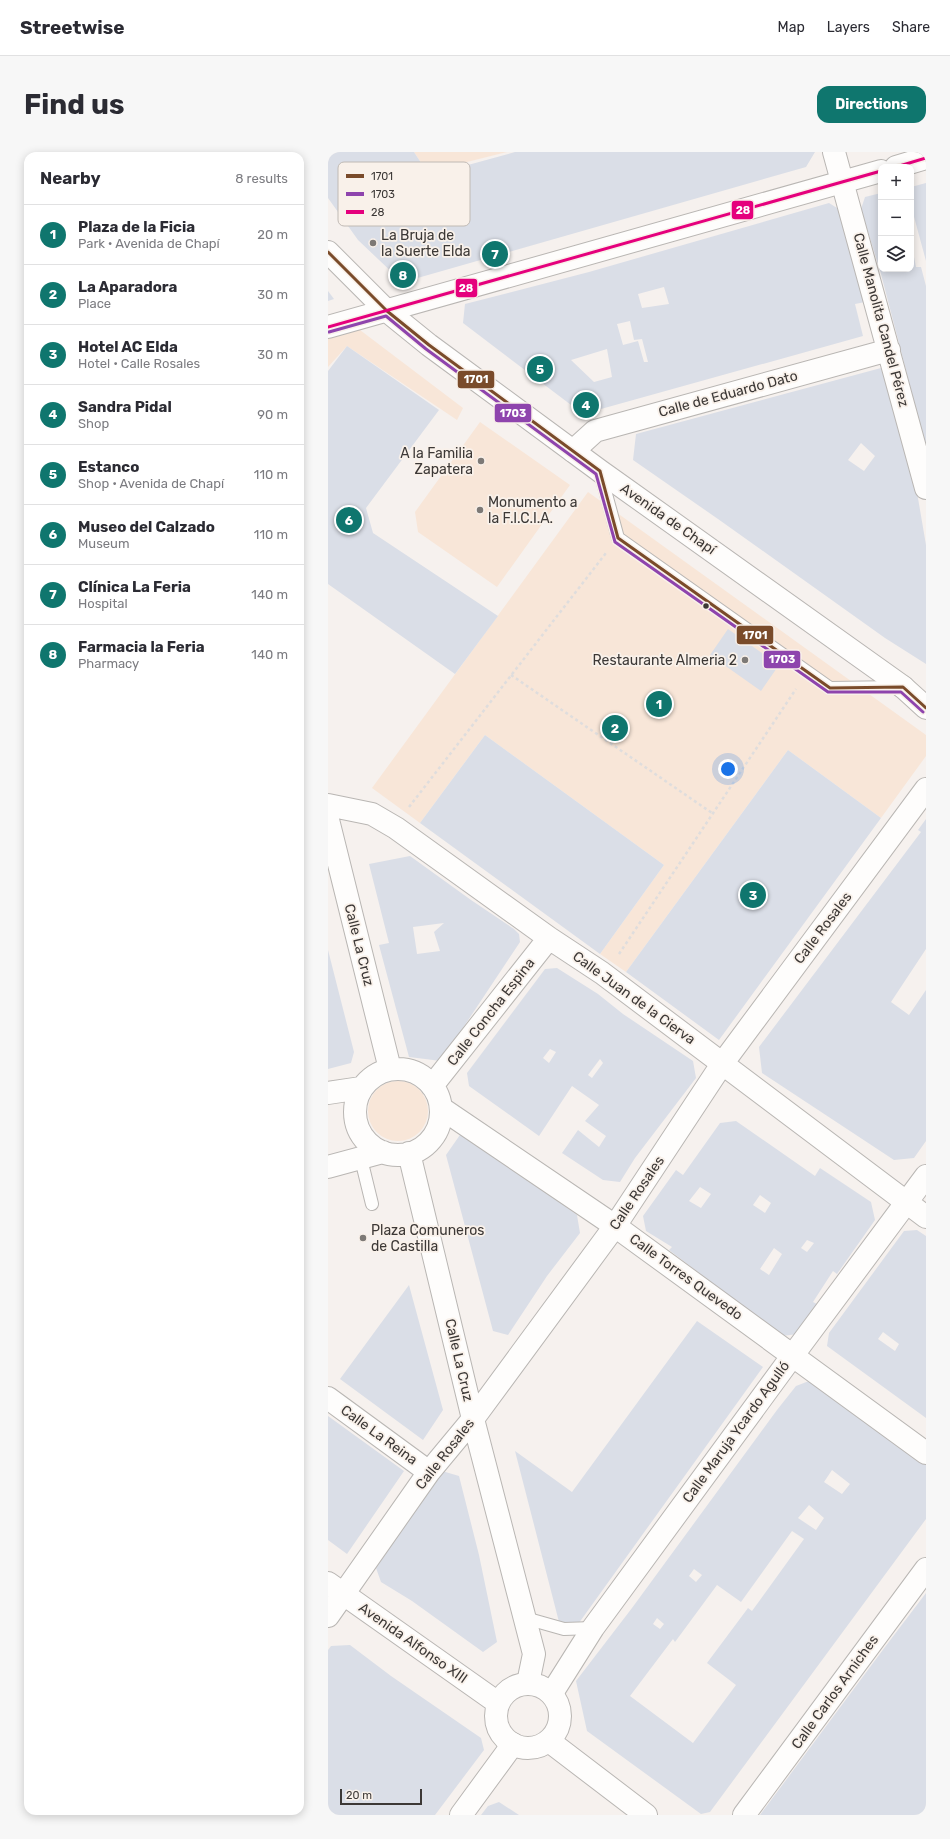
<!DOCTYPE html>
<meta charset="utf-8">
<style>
:root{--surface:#fff;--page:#f7f7f7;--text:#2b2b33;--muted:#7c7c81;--line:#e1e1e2;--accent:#0f766e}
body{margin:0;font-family:Rubik,sans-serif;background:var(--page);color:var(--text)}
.controls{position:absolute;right:12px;top:12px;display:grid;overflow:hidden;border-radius:8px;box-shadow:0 2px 10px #0003}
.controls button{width:36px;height:36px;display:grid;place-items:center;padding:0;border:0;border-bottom:1px solid var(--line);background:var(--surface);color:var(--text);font:20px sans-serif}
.scale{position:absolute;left:12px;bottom:10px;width:82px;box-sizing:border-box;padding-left:4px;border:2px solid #3c3836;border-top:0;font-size:11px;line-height:14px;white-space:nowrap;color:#3c3836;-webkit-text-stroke:3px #f9f1ea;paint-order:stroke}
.you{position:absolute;left:400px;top:617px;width:14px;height:14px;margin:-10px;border:3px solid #fff;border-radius:50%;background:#1a73e8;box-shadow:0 0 0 6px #1a73e833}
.badge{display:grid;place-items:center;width:26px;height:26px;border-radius:50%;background:var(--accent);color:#fff;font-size:13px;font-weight:700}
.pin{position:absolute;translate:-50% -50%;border:2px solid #fff;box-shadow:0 1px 4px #0006}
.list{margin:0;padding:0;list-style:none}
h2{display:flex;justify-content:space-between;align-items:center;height:52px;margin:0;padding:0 16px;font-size:17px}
h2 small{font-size:13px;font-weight:400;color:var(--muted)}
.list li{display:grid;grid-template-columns:26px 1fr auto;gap:12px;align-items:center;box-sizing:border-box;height:60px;padding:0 16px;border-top:1px solid var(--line)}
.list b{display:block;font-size:15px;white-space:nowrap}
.list p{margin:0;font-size:13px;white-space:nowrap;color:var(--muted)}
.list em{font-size:13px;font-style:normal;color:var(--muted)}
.icon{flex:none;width:22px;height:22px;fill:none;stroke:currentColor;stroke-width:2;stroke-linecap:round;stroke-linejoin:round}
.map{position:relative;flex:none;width:598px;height:1663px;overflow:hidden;border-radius:12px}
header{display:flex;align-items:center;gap:24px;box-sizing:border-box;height:56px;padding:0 20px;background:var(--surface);border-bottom:1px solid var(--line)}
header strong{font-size:19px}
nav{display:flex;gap:22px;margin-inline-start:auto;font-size:14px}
.intro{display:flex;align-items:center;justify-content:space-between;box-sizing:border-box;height:96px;padding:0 24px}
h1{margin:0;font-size:28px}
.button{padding:10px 18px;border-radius:12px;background:var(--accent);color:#fff;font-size:14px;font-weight:700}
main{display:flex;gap:24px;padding:0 24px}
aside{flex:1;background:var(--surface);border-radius:12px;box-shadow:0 2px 10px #0003}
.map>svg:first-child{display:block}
.green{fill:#f8e6d8}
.building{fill:#dadee7;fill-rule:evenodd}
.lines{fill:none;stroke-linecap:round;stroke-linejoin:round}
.lane-casing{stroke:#b9b6b3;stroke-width:14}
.street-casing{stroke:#b9b6b3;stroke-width:24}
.secondary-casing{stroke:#b9b6b3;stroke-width:24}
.path{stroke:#dfdddd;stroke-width:2.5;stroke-dasharray:3 3;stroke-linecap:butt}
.lane{stroke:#fefdfc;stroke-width:12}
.street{stroke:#fefdfc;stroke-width:22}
.secondary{stroke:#fefdfc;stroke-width:22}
.bus-1-casing{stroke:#f9f1ea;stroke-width:6}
.bus-2-casing{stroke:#f9f1ea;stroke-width:6}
.bus-3-casing{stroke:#f9f1ea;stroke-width:6}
.bus-1{stroke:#7a4b2a;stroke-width:3}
.bus-2{stroke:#8e44ad;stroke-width:3}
.bus-3{stroke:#e5007d;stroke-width:3}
.poi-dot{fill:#7d7976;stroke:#f9f1ea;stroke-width:1.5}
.bus-dot{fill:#3c3836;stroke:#f9f1ea;stroke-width:1.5}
.labels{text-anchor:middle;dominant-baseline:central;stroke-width:3.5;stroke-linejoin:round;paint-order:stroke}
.poi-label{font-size:14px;fill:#3c3836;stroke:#f9f1ea;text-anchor:start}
.street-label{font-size:14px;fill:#3c3836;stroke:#f9f1ea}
.key{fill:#f9f1ea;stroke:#c0bab4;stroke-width:1}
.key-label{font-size:11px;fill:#3c3836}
.line-badge{stroke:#f9f1ea;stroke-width:1.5}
.badge-label{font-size:11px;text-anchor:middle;font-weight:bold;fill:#fff}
</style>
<header>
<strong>Streetwise</strong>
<nav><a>Map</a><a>Layers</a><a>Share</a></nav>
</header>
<div class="intro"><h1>Find us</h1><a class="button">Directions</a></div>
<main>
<aside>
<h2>Nearby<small>8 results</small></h2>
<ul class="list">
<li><span class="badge">1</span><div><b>Plaza de la Ficia</b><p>Park · Avenida de Chapí</p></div><em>20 m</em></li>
<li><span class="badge">2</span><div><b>La Aparadora</b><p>Place</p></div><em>30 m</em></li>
<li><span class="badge">3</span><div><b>Hotel AC Elda</b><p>Hotel · Calle Rosales</p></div><em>30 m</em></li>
<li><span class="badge">4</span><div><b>Sandra Pidal</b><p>Shop</p></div><em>90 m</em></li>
<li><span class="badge">5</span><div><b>Estanco</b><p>Shop · Avenida de Chapí</p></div><em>110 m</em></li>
<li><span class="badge">6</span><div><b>Museo del Calzado</b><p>Museum</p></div><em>110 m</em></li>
<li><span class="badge">7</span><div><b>Clínica La Feria</b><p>Hospital</p></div><em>140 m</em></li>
<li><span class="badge">8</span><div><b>Farmacia la Feria</b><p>Pharmacy</p></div><em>140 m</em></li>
</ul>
</aside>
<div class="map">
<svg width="598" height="1663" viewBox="0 0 598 1663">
<rect width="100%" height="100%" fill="#f6f1ee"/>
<path class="green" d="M86 0H179L99 20Z
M32 178 135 256 129 268 19 194 0 215V187Z
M152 270 242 333 169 435 90 380 87 360Z
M260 340 598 583V604L553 666 460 598 298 820 272 802 336 713 157 583 92 671 44 636Z
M40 959a30 30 0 1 1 60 0a30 30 0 1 1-60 0Z"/>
<path class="building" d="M0 0H86L99 20 107 22 187 0H487L478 15 79 129 70 126 30 88 0 46Z
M598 31V109L585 61 583 62V35Z
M553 41V117H583L584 95 588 115H593L598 134V295L553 122 533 57 537 45Z
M501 51 514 59 537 150 527 152 535 184 255 262 135 171 137 152 261 120ZM336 135 341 152 314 156 310 142ZM302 169 306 188 314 187 320 210H316L310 189 295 193 289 172ZM279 197 284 225 266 230 243 208Z
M0 139 6 147 0 149Z
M19 194 111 258 38 356 45 381 170 464 127 522 0 432V219Z
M553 216 573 282 584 311 598 393V512L557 486 390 367 305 308 308 282ZM533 291 547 304 536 319 520 308Z
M400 477 451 513 433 539 382 503Z
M157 583 336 713 272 802 92 671Z
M460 598 553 666 391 888 298 820Z
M598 667V797L563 850 581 863 598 838V989L586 1006 566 1008 434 921 431 895 593 680 590 678Z
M82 704 143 748 186 777 191 782 192 790 113 909 81 905 51 793 61 791 41 712ZM116 771 106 780 112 799 89 802 85 775Z
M0 798 26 900 23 911 0 917Z
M229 816 270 842 295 862 365 909 368 926 307 1006 292 1030 275 1028 234 1001 250 978 271 995 278 984 257 969 271 953 244 934 211 984 141 934 139 921 217 817ZM222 897 228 900 221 911 215 906ZM272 907 275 911 264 926 260 923Z
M408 969 487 1024 492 1016 543 1050 547 1068 509 1122 505 1119 485 1150 489 1152 470 1182 454 1184 341 1098 344 1095 318 1079 315 1064 348 1018 355 1023 392 971ZM372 1035 383 1042 373 1056 361 1049ZM432 1043 443 1051 437 1061 425 1053ZM479 1088 486 1091 479 1100 473 1096ZM446 1096 454 1102 441 1123 432 1117Z
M134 980 249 1063 252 1081 219 1124 180 1183 165 1179 118 1003Z
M589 1078 598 1084V1266L499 1194 501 1181 576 1079ZM555 1180 571 1192 567 1199 550 1187Z
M81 1133 115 1258 95 1288 12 1227Z
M369 1169 435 1215 248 1475 231 1470 187 1299 244 1340Z
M481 1229 598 1312V1367L382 1660 373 1662 259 1579 248 1529 304 1456 449 1258 468 1234ZM504 1318 522 1332 514 1342 496 1330ZM481 1353 496 1366 488 1378 470 1366ZM464 1379 476 1387 424 1459 420 1456 379 1511 408 1533 365 1591 302 1544 345 1487 347 1490 389 1433 413 1450ZM366 1417 374 1423 368 1430 361 1424ZM329 1466 336 1472 332 1477 325 1472Z
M0 1264 76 1319 19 1402 0 1388Z
M114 1319 131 1324 151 1403 169 1490 155 1500 84 1449 53 1430 48 1416Z
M598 1441V1663H432L557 1495Z
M22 1493 63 1524 153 1586 156 1598 107 1663H0V1498L3 1494Z
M171 1650 191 1663H153L160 1654Z"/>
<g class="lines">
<defs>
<path id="lane" d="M272 320 290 386 502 536 571 535
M33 1007 44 1052
M197 1466 236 1477 265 1476"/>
<path id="street" d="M506 0 598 336
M245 299 267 279 561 198
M575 535 598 556
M0 653 44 662 68 676 221 786 274 821 598 1065
M0 668 62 917
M27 960a43 43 0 1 1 86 0a43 43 0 1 1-86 0Z
M104 934 221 786
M0 941 33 936
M113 956 287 1074 598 1301
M81 1001 145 1267 206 1502 200 1531
M0 1015 55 1000
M0 1246 101 1320
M0 1464 101 1320 145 1267 287 1074 394 912 598 637
M224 1541 265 1476 465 1203 598 1024
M133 1663 185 1592
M416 1663 598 1417"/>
<path id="secondary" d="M568 15 598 6
M0 100 59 159 101 193 272 319 575 535
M0 175 553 19
M0 1431 170 1551
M168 1564a32 32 0 1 1 64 0a32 32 0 1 1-64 0Z
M221 1589 318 1663"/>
</defs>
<use href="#lane" class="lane-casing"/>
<use href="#street" class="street-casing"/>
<use href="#secondary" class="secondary-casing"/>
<path class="path" d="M183 523 384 661
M81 655 278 401
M291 802 468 537"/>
<use href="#lane" class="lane"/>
<use href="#street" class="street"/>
<use href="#secondary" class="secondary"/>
<defs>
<path id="bus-1" d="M0 100 59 159 101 193 272 319 290 386 502 536 575 535 598 556"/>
<path id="bus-2" d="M1 180 58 164 98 197 268 322 287 390 500 540H573L595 560"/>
<path id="bus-3" d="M568 15 598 6
M0 175 553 19"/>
</defs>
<use href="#bus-1" class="bus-1-casing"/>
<use href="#bus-2" class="bus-2-casing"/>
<use href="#bus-3" class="bus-3-casing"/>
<use href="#bus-1" class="bus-1"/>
<use href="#bus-2" class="bus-2"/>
<use href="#bus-3" class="bus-3"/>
</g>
<g class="poi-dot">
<circle cx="45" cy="91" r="4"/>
<circle cx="153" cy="309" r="4"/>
<circle cx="152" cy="358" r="4"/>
<circle cx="417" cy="508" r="4"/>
<circle cx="35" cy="1086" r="4"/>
</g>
<circle class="bus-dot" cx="378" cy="454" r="3.5"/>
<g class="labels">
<g class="poi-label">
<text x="53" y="83">La Bruja de<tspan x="53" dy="16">la Suerte Elda</tspan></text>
<text x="145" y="301" text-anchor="end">A la Familia<tspan x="145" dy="16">Zapatera</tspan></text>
<text x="160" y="350">Monumento a<tspan x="160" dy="16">la F.I.C.I.A.</tspan></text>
<text x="409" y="508" text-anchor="end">Restaurante Almeria 2</text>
<text x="43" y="1078">Plaza Comuneros<tspan x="43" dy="16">de Castilla</tspan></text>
</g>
<g class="street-label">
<text transform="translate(553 168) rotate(75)">Calle Manolita Candel Pérez</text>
<text transform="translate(400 242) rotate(-15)">Calle de Eduardo Dato</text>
<text transform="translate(340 367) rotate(35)">Avenida de Chapí</text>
<text transform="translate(495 776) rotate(-53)">Calle Rosales</text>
<text transform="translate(31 793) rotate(76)">Calle La Cruz</text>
<text transform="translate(306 846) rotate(36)">Calle Juan de la Cierva</text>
<text transform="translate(163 860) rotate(-52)">Calle Concha Espina</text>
<text transform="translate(309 1041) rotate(-56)">Calle Rosales</text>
<text transform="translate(358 1125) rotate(36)">Calle Torres Quevedo</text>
<text transform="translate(131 1208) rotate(77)">Calle La Cruz</text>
<text transform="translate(408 1280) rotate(-54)">Calle Maruja Ycardo Agulló</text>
<text transform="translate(51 1283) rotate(36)">Calle La Reina</text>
<text transform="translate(117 1302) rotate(-52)">Calle Rosales</text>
<text transform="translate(85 1491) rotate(35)">Avenida Alfonso XIII</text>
<text transform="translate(507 1540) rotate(-54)">Calle Carlos Arniches</text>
</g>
</g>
<rect x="10" y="10" width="132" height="64" rx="6" class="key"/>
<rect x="18" y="22" width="18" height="4" fill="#7a4b2a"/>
<rect x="18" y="40" width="18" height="4" fill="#8e44ad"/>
<rect x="18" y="58" width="18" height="4" fill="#e5007d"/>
<g class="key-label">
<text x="43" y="28">1701</text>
<text x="43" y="46">1703</text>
<text x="43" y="64">28</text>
</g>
<g class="line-badge">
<rect x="403" y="48" width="23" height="20" rx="4" fill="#e5007d"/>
<rect x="127" y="126" width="23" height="20" rx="4" fill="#e5007d"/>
<rect x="129" y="218" width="38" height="19" rx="4" fill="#7a4b2a"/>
<rect x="166" y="251" width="38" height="20" rx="4" fill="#8e44ad"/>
<rect x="408" y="473" width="38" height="20" rx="4" fill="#7a4b2a"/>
<rect x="435" y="498" width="38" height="19" rx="4" fill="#8e44ad"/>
</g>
<g class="badge-label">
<text x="415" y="62">28</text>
<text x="138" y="140">28</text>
<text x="148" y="231">1701</text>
<text x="185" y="265">1703</text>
<text x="427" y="487">1701</text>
<text x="454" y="511">1703</text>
</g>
</svg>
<div class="controls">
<button>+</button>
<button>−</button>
<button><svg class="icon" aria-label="layers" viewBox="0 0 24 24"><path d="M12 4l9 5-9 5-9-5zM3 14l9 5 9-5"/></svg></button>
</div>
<div class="scale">20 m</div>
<div class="you"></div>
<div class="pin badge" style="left:331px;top:552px">1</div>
<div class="pin badge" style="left:287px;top:576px">2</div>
<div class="pin badge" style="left:425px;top:743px">3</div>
<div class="pin badge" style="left:258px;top:253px">4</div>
<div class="pin badge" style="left:212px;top:217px">5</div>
<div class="pin badge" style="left:21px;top:368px">6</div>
<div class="pin badge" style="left:167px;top:102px">7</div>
<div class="pin badge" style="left:75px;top:123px">8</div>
</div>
</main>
